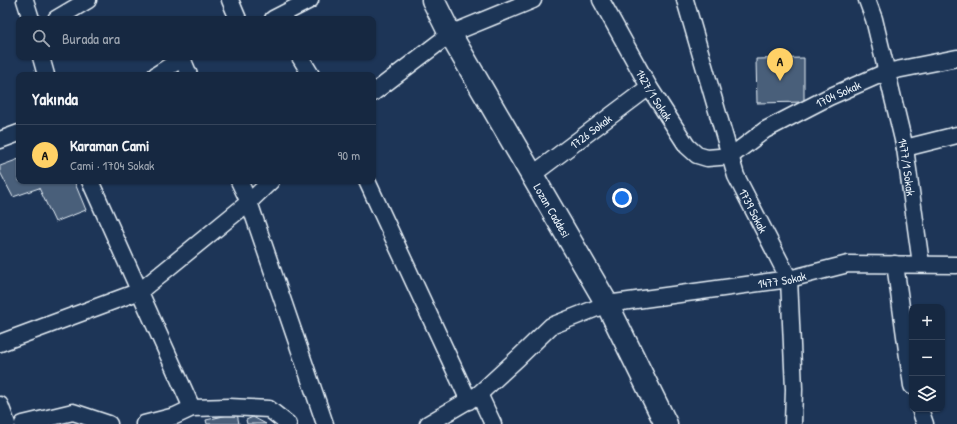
<!DOCTYPE html>
<html lang="tr">
<meta charset="utf-8">
<style>
:root{--surface:#162841;--page:#1f3048;--text:#f1f3f6;--muted:#9ea6b1;--line:#35445a;--accent:#ffd166}
body{margin:0;font-family:"Patrick Hand",sans-serif;background:var(--page);color:var(--text)}
.controls{position:absolute;right:12px;bottom:12px;display:grid;overflow:hidden;border-radius:8px;box-shadow:0 1px 3px #0004}
.controls button{width:36px;height:36px;display:grid;place-items:center;padding:0;border:0;border-bottom:1px solid var(--line);background:var(--surface);color:var(--text);font:20px sans-serif}
.you{position:absolute;left:622px;top:198px;width:14px;height:14px;margin:-10px;border:3px solid #fff;border-radius:50%;background:#1a73e8;box-shadow:0 0 0 6px #1a73e833}
.badge{display:grid;place-items:center;width:26px;height:26px;border-radius:50%;background:var(--accent);color:#111;font-size:13px;font-weight:700}
.pin{position:absolute;translate:-50% -33px;filter:drop-shadow(0 1px 2px #0008)}
.pin::after{content:'';position:absolute;top:21px;width:14px;height:12px;background:inherit;clip-path:polygon(0 0,100% 0,50% 100%)}
.list{margin:0;padding:0;list-style:none}
h2{display:flex;justify-content:space-between;align-items:center;height:52px;margin:0;padding:0 16px;font-size:17px}
h2 small{font-size:13px;font-weight:400;color:var(--muted)}
.list li{display:grid;grid-template-columns:26px 1fr auto;gap:12px;align-items:center;box-sizing:border-box;height:60px;padding:0 16px;border-top:1px solid var(--line)}
.list b{display:block;font-size:15px;white-space:nowrap}
.list p{margin:0;font-size:13px;white-space:nowrap;color:var(--muted)}
.list em{font-size:13px;font-style:normal;color:var(--muted)}
.icon{flex:none;width:22px;height:22px;fill:none;stroke:currentColor;stroke-width:2;stroke-linecap:round;stroke-linejoin:round}
.map{position:relative;flex:none;width:957px;height:424px;overflow:hidden}
.search{position:absolute;background:var(--surface);box-shadow:0 1px 3px #0004;left:16px;top:16px;width:360px;height:44px;display:flex;align-items:center;gap:10px;box-sizing:border-box;padding:0 14px;border-radius:8px;color:var(--muted);font-size:15px}
.panel{position:absolute;background:var(--surface);box-shadow:0 1px 3px #0004;left:16px;top:72px;width:360px;height:112px;border-radius:8px}
.map>svg:first-child{display:block}
.building{fill:#495e7a;stroke:#e8f1f8}
.lines{fill:none;stroke-linecap:round;stroke-linejoin:round}
.street-casing{stroke:#e8f1f8;stroke-width:19}
.secondary-casing{stroke:#e8f1f8;stroke-width:25}
.street{stroke:#1d3557;stroke-width:16}
.secondary{stroke:#1d3557;stroke-width:22}
.labels{text-anchor:middle;dominant-baseline:central;stroke-width:3;stroke-linejoin:round;paint-order:stroke}
.street-label{font-size:12px;fill:#e8f1f8;stroke:#1d3557}
</style>
<div class="map">
<svg width="957" height="424" viewBox="0 0 957 424">
<rect width="100%" height="100%" fill="#1d3557"/>
<filter id="ink" filterUnits="userSpaceOnUse"><feTurbulence type="fractalNoise" baseFrequency=".025" numOctaves="2"/><feDisplacementMap in="SourceGraphic" scale="8" xChannelSelector="R" yChannelSelector="G"/><feConvolveMatrix kernelMatrix="1 2 1 2 8 2 1 2 1" color-interpolation-filters="sRGB"/></filter>
<g filter="url(#ink)">
<path class="building" d="M804 58V102L757 103 756 59Z
M19 159V181H74L86 210 55 222 39 188 13 197 0 172V166Z
M237 413 239 424H207L206 420Z
M253 417 266 424H247L246 420Z"/>
<g class="lines">
<defs>
<g id="street">
<path d="M25 0 31 19"/>
<path d="M230 0 238 19"/>
<path id="s1" d="M601 0 649 87 687 146 697 155 707 158 731 156 765 130 829 97 886 72 957 58"/>
<path id="s2" d="M685 0 736 176 789 279 794 389 793 424"/>
<path id="s3" d="M867 0 874 19 905 148 921 264"/>
<path d="M56 19 88 0"/>
<path d="M273 19 310 0"/>
<path d="M41 57 46 75"/>
<path d="M300 57 311 75"/>
<path d="M182 58 189 75"/>
<path d="M156 75 184 57"/>
<path d="M373 93 450 34 533 0"/>
<path d="M0 140 19 133"/>
<path d="M905 148 957 135"/>
<path id="s4" d="M532 175 649 87"/>
<path d="M90 181 192 408"/>
<path d="M239 181 249 202 325 424"/>
<path d="M367 181 469 401"/>
<path d="M895 264 912 386"/>
<path d="M0 343 140 291 249 202 271 181"/>
<path d="M479 394 493 424"/>
<path d="M0 405 7 424"/>
<path d="M920 409 925 424"/>
<path d="M23 424 73 412 109 424"/>
<path d="M144 424 175 416 192 408 229 407 269 409 288 424"/>
<path id="s5" d="M428 424 479 394 518 358 551 326 607 304 789 279 848 264 957 265"/>
</g>
<g id="secondary">
<path id="s6" d="M433 0 450 34 607 304 666 424"/>
</g>
</defs>
<use href="#street" class="street-casing"/>
<use href="#secondary" class="secondary-casing"/>
<use href="#street" class="street"/>
<use href="#secondary" class="secondary"/>
</g>
</g>
<g class="labels">
<g class="street-label">
<text stroke="none"><textPath href="#s1" startOffset="109">1427/1 Sokak</textPath></text>
<text stroke="none"><textPath href="#s1" startOffset="342">1704 Sokak</textPath></text>
<text stroke="none"><textPath href="#s4" startOffset="73">1726 Sokak</textPath></text>
<text stroke="none"><textPath href="#s3" startOffset="172">1477/1 Sokak</textPath></text>
<text stroke="none"><textPath href="#s6" startOffset="242">Lozan Caddesi</textPath></text>
<text stroke="none"><textPath href="#s2" startOffset="222">1739 Sokak</textPath></text>
<text stroke="none"><textPath href="#s5" startOffset="395">1477 Sokak</textPath></text>
</g>
</g>
</svg>
<div class="controls">
<button>+</button>
<button>−</button>
<button><svg class="icon" aria-label="layers" viewBox="0 0 24 24"><path d="M12 4l9 5-9 5-9-5zM3 14l9 5 9-5"/></svg></button>
</div>
<div class="you"></div>
<div class="pin badge" style="left:780px;top:81px">A</div>
<div class="search"><svg class="icon" aria-label="search" viewBox="0 0 24 24"><circle cx="10" cy="10" r="6"/><path d="M15 15l6 6"/></svg>Burada ara</div>
<section class="panel">
<h2>Yakında<small></small></h2>
<ul class="list">
<li><span class="badge">A</span><div><b>Karaman Cami</b><p>Cami · 1704 Sokak</p></div><em>90 m</em></li>
</ul>
</section>
</div>
